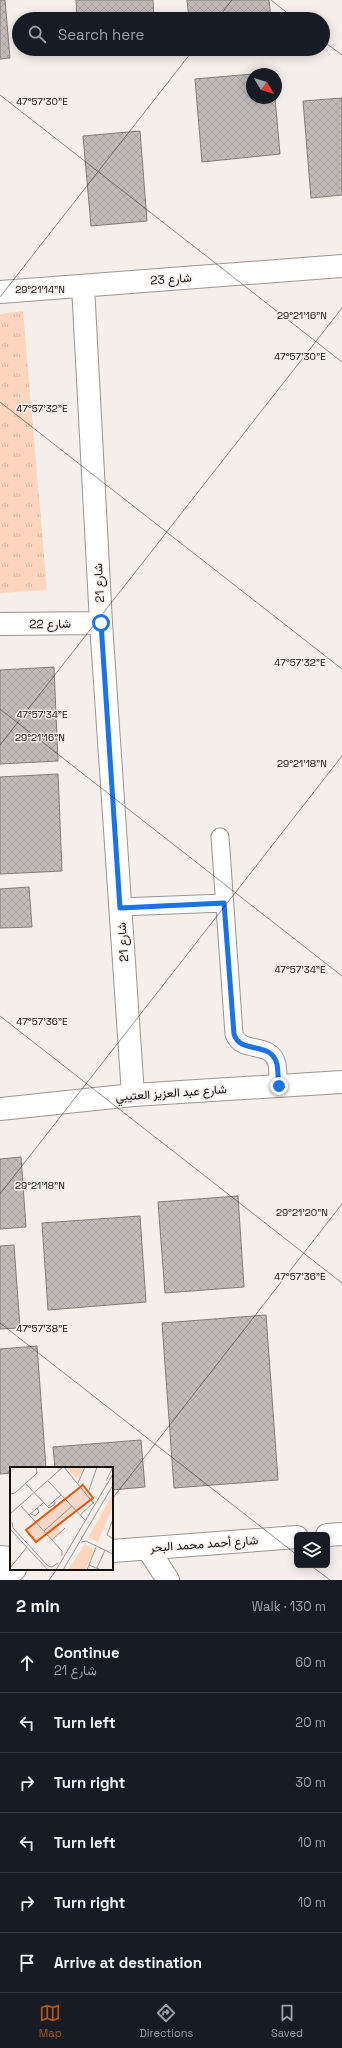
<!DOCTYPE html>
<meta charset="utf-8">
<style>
:root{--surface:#171b24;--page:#242831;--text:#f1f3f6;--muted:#9ea1a6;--line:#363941;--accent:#b45309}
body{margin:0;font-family:"Space Grotesk",Vazirmatn,sans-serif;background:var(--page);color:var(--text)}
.controls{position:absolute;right:12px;bottom:12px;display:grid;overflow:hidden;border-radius:6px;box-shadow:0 2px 10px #0003}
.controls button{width:36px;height:36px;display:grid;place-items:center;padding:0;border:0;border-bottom:1px solid var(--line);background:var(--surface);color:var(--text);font:20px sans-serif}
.compass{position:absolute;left:246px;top:68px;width:36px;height:36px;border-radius:50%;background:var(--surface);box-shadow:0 2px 10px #0003;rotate:128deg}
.stop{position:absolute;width:12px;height:12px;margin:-9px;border:3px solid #1a73e8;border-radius:50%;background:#fff}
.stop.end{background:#1a73e8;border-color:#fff;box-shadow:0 1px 4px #0008}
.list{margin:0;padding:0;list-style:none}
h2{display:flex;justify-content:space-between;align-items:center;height:52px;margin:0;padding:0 16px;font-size:17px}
h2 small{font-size:13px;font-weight:400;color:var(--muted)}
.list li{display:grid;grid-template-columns:26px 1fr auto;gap:12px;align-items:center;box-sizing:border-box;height:60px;padding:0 16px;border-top:1px solid var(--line)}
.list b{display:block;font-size:15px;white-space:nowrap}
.list p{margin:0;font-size:13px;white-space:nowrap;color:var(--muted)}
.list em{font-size:13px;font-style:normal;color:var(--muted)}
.icon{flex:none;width:22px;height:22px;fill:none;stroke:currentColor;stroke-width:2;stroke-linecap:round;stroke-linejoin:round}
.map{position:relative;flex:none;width:342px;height:1580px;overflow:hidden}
.search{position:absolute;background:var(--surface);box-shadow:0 2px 10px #0003;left:12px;right:12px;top:12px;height:44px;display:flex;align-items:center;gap:10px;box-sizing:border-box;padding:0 14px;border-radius:22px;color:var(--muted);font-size:15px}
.sheet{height:412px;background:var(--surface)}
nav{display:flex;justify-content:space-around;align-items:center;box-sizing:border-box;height:56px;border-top:1px solid var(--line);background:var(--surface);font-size:11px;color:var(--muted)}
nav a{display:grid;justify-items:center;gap:2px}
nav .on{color:var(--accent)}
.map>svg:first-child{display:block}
.park{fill:url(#park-tufts)}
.building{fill:url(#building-cross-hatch);stroke:#827c79}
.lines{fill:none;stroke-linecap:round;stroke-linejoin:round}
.lane-casing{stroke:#9a9592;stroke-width:19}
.street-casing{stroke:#9a9592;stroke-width:24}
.secondary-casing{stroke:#9a9592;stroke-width:24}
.lane{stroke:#fff;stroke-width:17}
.street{stroke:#fff;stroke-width:22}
.secondary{stroke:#fff;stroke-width:22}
.route{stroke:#1a73e8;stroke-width:5}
.ticks{fill:none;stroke:#12100f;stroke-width:1;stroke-opacity:0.45}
.labels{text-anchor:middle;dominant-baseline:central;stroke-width:3;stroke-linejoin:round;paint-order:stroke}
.street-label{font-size:12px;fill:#12100f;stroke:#f5efec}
.inset-road{fill:none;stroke:#9a9694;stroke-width:1}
.view{fill:#e8590c;fill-opacity:0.15;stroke:#e8590c;stroke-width:2}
.inset-edge{fill:none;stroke:#12100f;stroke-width:2}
.ticks-label{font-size:10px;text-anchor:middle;fill:#12100f;stroke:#f5efec;stroke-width:3;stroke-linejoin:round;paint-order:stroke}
</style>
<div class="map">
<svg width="342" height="1580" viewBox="0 0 342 1580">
<defs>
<pattern id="park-tufts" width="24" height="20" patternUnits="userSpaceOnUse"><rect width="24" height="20" fill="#fed5bd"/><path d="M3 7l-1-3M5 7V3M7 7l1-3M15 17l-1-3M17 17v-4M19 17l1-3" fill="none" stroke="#d9b6a1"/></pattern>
<pattern id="building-cross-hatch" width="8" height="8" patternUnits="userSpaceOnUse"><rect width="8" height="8" fill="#c1bcb9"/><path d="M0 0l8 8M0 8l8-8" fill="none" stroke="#a5a19e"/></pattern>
</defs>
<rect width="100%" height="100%" fill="#f5efec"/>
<path class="park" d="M23 311 47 590 0 593V314Z"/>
<path class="building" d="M0 0H5L10 58 0 59Z
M76 0H153L154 19H77Z
M187 0H269L271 19H189Z
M192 49H237L192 53Z
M252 74V98H275L280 154 202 162 195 79Z
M342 98V195L311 198 303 101Z
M140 131 147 221 91 226 83 136Z
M54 667 58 761 0 764V670Z
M58 774 62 871 0 874V777Z
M29 887 32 927 0 928V889Z
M21 1157 26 1227 0 1229V1159Z
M238 1196 244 1287 165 1293 158 1202Z
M140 1216 146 1302 48 1310 42 1223Z
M14 1245 20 1328 0 1329V1246Z
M266 1315 278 1480 174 1488 162 1323Z
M37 1346 46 1468H11V1473L0 1474V1349Z
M141 1440 145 1487 112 1490V1468H55L53 1447Z"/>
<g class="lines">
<defs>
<path id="lane" d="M220 837 234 1034C241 1055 271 1040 277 1064 278 1071 278 1079 279 1086
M120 907 224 903"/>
<path id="street" d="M83 286 101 623 133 1095
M0 292 342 266
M0 624 101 623
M0 1109 133 1095 342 1082
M148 1549 168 1580"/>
<path id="secondary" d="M327 1535 342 1534
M112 1551 297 1537
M0 1557 11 1558
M1 1580 15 1569"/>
</defs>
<use href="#lane" class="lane-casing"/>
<use href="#street" class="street-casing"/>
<use href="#secondary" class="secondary-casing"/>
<use href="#lane" class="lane"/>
<use href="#street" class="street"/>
<use href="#secondary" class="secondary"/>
</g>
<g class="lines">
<path class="route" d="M101 623 120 908 224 903 234 1034C240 1055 271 1040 277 1064 278 1070 278 1079 279 1086"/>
</g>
<path class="ticks" d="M271 0 295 19M217 19 232 0M323 41 342 55M0 95 342 362M0 297 194 49M0 402 342 669M0 709 342 976M0 745 342 308M0 1016 342 1283M0 1194 342 756M0 1323 297 1555M112 1499 342 1204M310 1565 330 1580M49 1580 57 1569"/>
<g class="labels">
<g class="street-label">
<text transform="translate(171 279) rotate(-4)">شارع 23</text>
<text transform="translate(99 583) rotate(-93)">شارع 21</text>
<text transform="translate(50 624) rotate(-1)">شارع 22</text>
<text transform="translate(123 942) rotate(-94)">شارع 21</text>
<text transform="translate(171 1093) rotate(-4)">شارع عبد العزيز العتيبي</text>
<text transform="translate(204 1544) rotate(-4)">شارع أحمد محمد البحر</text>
</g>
</g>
<g transform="translate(10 1467)">
<rect width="103" height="103" fill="#f5efec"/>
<path d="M102 28 103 39 88 75 78 71ZM75 77 84 83 75 103H58Z" fill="#fed5bd"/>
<path d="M56 0H74L68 12ZM46 57 51 64 42 72 36 66Z" fill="#fed5bd"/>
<path class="inset-road" d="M54 0 84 37M38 14 75 53M96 14 103 0M68 16 75 0M16 17 39 41 45 37V34M78 26 87 0M0 27 5 26 27 6 26 0M11 39 52 84V89M37 40 51 28M0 47 53 0M21 47 25 49 29 45 27 41M19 48 33 36M70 48 84 35M103 52 97 68 103 72M2 55 3 61 38 99 42 100 48 96M0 62 38 103M34 64 62 39M42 73 55 61M71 75 76 74 103 87M79 98 91 103M0 101 17 80M87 101 95 83M46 103 103 7M53 103 103 18M77 103 86 80"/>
<path class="view" d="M73 18 83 31 26 75 16 63Z"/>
<rect width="103" height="103" class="inset-edge"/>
</g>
<g class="ticks-label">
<text x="42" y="105">47°57'30"E</text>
<text x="40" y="293">29°21'14"N</text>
<text x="302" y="319">29°21'16"N</text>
<text x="300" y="360">47°57'30"E</text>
<text x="42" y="412">47°57'32"E</text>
<text x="300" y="666">47°57'32"E</text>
<text x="42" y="718">47°57'34"E</text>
<text x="40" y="741">29°21'16"N</text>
<text x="302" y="767">29°21'18"N</text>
<text x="300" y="973">47°57'34"E</text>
<text x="42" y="1025">47°57'36"E</text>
<text x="40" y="1189">29°21'18"N</text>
<text x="302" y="1216">29°21'20"N</text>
<text x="300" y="1280">47°57'36"E</text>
<text x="42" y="1332">47°57'38"E</text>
</g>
</svg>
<div class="controls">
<button><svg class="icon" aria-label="layers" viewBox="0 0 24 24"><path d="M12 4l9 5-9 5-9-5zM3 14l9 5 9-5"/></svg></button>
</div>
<svg class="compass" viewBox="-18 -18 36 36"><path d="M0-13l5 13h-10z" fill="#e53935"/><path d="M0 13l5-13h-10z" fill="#9ea1a6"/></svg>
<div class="stop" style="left:101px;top:623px"></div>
<div class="stop end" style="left:279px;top:1086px"></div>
<div class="search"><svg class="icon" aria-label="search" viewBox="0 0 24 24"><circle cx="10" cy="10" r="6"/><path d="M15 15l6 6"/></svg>Search here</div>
</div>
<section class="sheet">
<h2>2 min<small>Walk · 130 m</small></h2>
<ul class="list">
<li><svg class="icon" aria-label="ahead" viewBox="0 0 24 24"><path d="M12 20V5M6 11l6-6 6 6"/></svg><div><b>Continue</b><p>شارع 21</p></div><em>60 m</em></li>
<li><svg class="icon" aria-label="left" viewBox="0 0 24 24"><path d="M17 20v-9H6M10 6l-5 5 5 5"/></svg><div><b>Turn left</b></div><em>20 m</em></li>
<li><svg class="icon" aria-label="right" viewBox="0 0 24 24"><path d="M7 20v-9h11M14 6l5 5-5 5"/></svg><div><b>Turn right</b></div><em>30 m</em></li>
<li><svg class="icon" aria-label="left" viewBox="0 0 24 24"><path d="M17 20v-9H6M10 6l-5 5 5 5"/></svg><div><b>Turn left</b></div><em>10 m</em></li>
<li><svg class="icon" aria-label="right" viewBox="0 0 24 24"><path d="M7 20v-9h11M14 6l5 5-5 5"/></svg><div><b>Turn right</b></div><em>10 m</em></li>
<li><svg class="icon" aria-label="arrive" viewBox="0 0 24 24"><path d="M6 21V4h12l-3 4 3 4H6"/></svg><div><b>Arrive at destination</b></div></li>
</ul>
</section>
<nav>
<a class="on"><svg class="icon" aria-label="map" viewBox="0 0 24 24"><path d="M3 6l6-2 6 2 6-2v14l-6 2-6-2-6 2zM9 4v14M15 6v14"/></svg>Map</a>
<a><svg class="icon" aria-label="directions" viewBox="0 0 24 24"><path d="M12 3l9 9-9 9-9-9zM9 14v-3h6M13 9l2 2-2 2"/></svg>Directions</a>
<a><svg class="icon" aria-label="saved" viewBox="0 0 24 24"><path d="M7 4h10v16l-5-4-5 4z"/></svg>Saved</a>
</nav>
